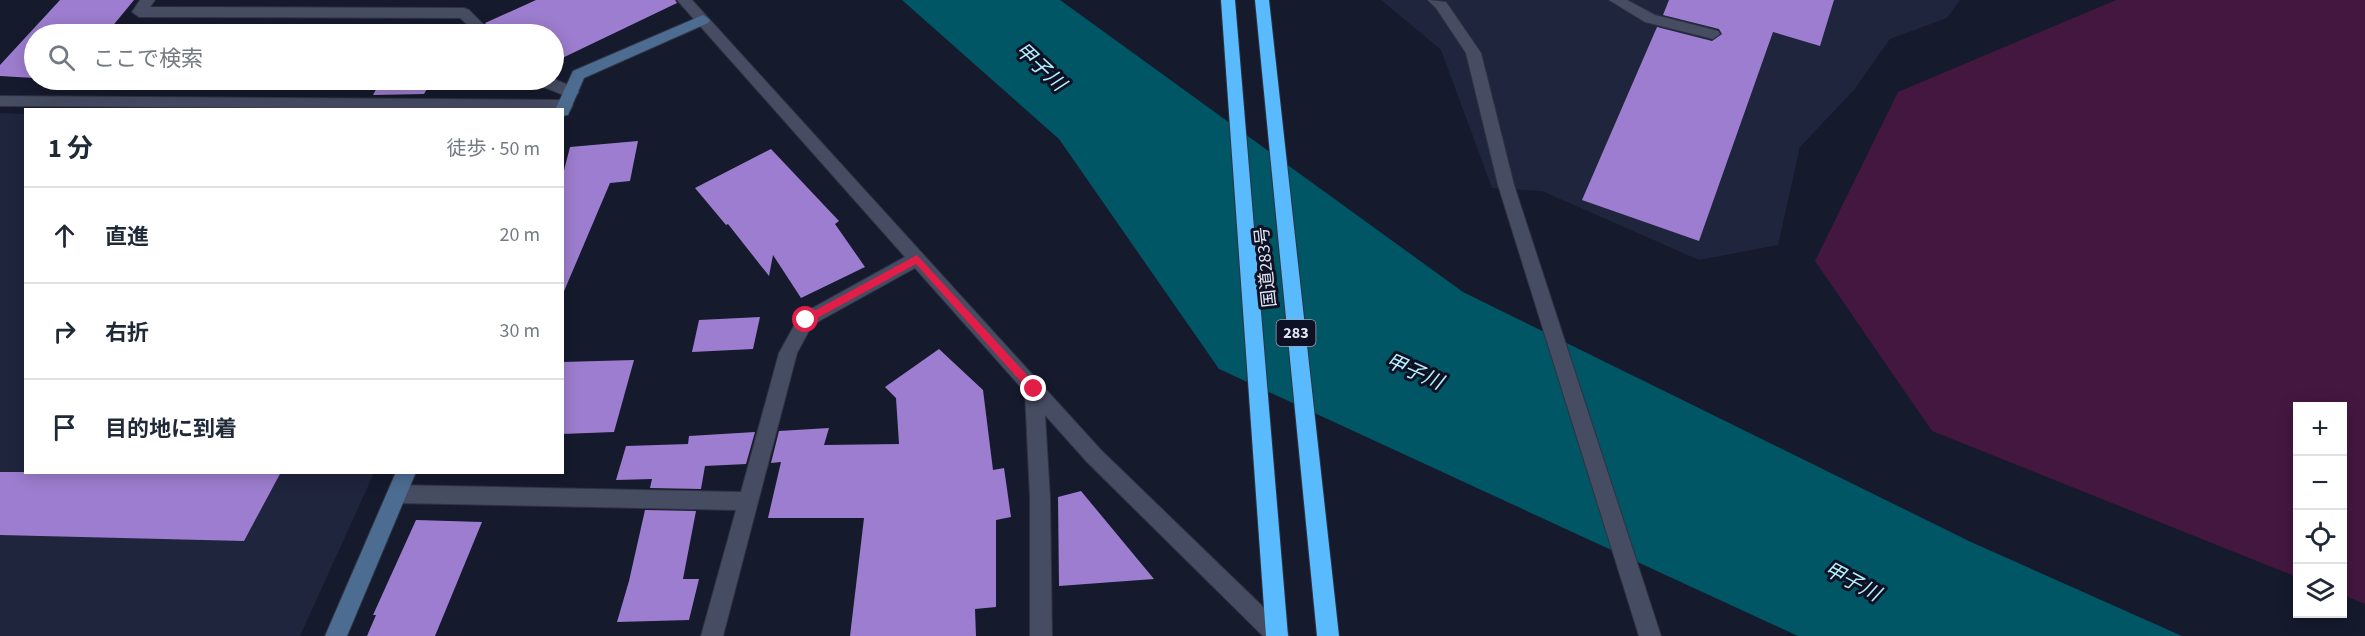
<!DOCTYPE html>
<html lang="ja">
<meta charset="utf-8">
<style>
:root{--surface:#fff;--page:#f6f6f7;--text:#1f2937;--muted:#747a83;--line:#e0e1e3}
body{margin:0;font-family:"Source Sans 3","Noto Sans JP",sans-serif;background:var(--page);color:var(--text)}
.controls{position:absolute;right:18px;bottom:18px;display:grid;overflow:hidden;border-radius:0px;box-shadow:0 3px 15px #0003}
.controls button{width:54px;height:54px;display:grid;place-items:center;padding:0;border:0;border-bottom:2px solid var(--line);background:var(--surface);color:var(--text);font:30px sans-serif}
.stop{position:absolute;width:18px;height:18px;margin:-14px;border:4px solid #e11d48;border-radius:50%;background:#fff}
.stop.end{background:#e11d48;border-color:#fff;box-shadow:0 2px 6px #0008}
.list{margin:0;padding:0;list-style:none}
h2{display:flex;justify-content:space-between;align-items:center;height:78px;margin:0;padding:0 24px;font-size:26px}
h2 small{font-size:20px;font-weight:400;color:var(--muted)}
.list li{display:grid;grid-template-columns:39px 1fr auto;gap:18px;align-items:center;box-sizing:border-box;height:96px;padding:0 24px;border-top:2px solid var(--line)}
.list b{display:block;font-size:22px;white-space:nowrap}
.list em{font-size:20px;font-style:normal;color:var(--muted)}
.icon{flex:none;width:33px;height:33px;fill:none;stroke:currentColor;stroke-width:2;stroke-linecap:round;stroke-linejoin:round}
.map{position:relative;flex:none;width:2365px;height:636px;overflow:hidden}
.search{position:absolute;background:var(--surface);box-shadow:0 3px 15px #0003;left:24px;top:24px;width:540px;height:66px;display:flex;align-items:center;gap:15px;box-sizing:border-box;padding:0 21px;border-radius:33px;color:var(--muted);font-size:22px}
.panel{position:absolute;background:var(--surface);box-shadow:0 3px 15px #0003;left:24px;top:108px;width:540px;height:366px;border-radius:0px}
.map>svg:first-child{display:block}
.built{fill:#1f253d}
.green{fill:#441741}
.water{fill:#005664}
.building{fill:#9d7dcf}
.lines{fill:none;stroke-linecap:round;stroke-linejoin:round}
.lane-casing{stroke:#2f3241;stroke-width:2}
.street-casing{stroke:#2f3241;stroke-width:2}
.secondary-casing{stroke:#2f3241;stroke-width:2}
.highway-casing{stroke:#2f3241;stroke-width:2}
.lane{fill:#464c62;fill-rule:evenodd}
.street{fill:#464c62;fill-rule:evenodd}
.secondary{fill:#4c6d91;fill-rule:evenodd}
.highway{fill:#59bafe;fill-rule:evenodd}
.route{fill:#e11d48}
.labels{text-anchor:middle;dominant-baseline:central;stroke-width:6;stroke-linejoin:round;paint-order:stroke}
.shield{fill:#0d1123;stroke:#a1a6b5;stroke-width:1.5}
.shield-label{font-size:16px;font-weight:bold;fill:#e1e6f3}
.street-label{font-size:18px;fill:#e1e6f3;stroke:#0d1123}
.water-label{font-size:20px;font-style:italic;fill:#b6f0fd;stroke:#0d1123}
</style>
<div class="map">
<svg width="2365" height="636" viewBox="0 0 2365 636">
<rect width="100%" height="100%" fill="#151a2d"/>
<path class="built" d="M1381 0H1960L1947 18 1890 39 1854 90 1800 147 1778 245 1699 260 1542 191 1492 188 1441 50Z
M0 113 25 114 26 472 374 473 300 636H0Z"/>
<path class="green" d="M2116 0H2365V604L2343 595 2342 406H2298L2297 577 1932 431 1815 261 1898 92Z"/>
<path class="water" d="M902 0H1060L1463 292 1971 542 2182 636H1798L1219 369 1059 139Z"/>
<path class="building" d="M60 0H134L106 34H34V78L0 76V65Z
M536 0H675L677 3 554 62V34H495L485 23Z
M1669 0H1834L1820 46 1773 32 1699 241 1582 200 1657 27 1712 41 1722 34 1719 29 1663 15Z
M205 24 262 27 256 34H196Z
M159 80H221L215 88 207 90 157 89 159 86H154Z
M381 80H478L471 90 427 89 424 94 373 95Z
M638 141 630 181 610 183 562 296V178L570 147Z
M771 149 839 221 835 224 865 267 801 298 773 255 769 276 728 224 726 225 695 188Z
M760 317 753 349 692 352 699 320Z
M939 349 983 390 993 470 1004 468 1011 517 996 520V607L975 609 976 636H850L864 518H768L781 462 771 463 779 431 829 428 824 445 899 444 896 398 885 387Z
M634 360 614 432 562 434V362Z
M755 432 746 464 705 466 701 489 650 488 652 479 616 480 626 446 688 444 689 436Z
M0 472H281L244 541 0 535Z
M1081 491 1154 579 1059 586 1058 497Z
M645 510 696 511 683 579H699L689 620 617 622 629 581Z
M416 520 482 522 435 636H367L376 615H373Z"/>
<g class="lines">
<defs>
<path id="lane" d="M1428 0 1446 2 1481 53 1514 185 1512 189H1500L1498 185 1466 53 1436 8Z
M1609 0H1627L1655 15 1718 31 1720 34 1713 39 1645 22Z"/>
<path id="street" d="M140 0H155L150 7 464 8 469 10 493 34H478L460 18 139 17 132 12Z
M677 0H692L1101 450 1286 629 1289 636H1263L1087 462 1045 415 1050 498 1052 636H1030V498L1025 392 915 268 812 325 797 353 723 636H701L736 510 397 503 390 500 387 494 390 488 397 485 741 492 779 353 800 315 905 257Z
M554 79 576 88 579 92 576 96H566L536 84 533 80Z
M0 96 565 100 571 101 573 105 571 109 565 110 0 106Z
M1506 179 1512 181 1514 185 1661 636H1639L1498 185 1500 181Z"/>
<path id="secondary" d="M703 15 710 20 708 23 584 78 568 115 562 116V110H555L573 71Z
M396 472H416L347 636H325Z"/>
<path id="highway" d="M1221 0H1235L1288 636H1266Z
M1255 0H1269L1339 636H1317Z"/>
</defs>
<use href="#lane" class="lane-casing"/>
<use href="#street" class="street-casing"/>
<use href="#secondary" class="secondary-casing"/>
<use href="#highway" class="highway-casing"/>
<use href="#lane" class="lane"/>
<use href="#street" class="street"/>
<use href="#secondary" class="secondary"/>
<use href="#highway" class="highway"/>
</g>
<path class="route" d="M917 255 1037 386V392H1030L916 264 810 322H803V317Z"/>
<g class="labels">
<rect class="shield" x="1276.5" y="320" width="39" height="26" rx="4.5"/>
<g class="shield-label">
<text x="1296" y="333">283</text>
</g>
<g class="street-label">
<text transform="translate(1266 267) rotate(-96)">国道283号</text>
</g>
<g class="water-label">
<text transform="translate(1040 67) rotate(43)">甲子川</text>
<text transform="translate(1414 372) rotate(24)">甲子川</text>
<text transform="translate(1852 582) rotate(28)">甲子川</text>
</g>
</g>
</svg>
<div class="controls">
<button>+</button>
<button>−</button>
<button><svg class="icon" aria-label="locate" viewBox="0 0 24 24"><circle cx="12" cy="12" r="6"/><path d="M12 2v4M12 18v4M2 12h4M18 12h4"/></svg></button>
<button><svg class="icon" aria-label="layers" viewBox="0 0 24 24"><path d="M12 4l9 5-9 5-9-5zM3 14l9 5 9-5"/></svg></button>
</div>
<div class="stop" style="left:806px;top:320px"></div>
<div class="stop end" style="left:1034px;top:389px"></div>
<div class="search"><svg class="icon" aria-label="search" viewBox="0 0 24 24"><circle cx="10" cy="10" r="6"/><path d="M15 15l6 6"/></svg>ここで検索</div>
<section class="panel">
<h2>1 分<small>徒歩 · 50 m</small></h2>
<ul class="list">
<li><svg class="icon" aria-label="ahead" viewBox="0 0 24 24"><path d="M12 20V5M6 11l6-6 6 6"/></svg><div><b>直進</b></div><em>20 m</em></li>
<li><svg class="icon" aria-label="right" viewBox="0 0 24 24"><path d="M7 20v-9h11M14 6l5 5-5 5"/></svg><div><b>右折</b></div><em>30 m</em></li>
<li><svg class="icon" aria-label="arrive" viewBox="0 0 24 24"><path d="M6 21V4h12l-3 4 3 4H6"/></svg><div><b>目的地に到着</b></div></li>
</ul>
</section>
</div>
